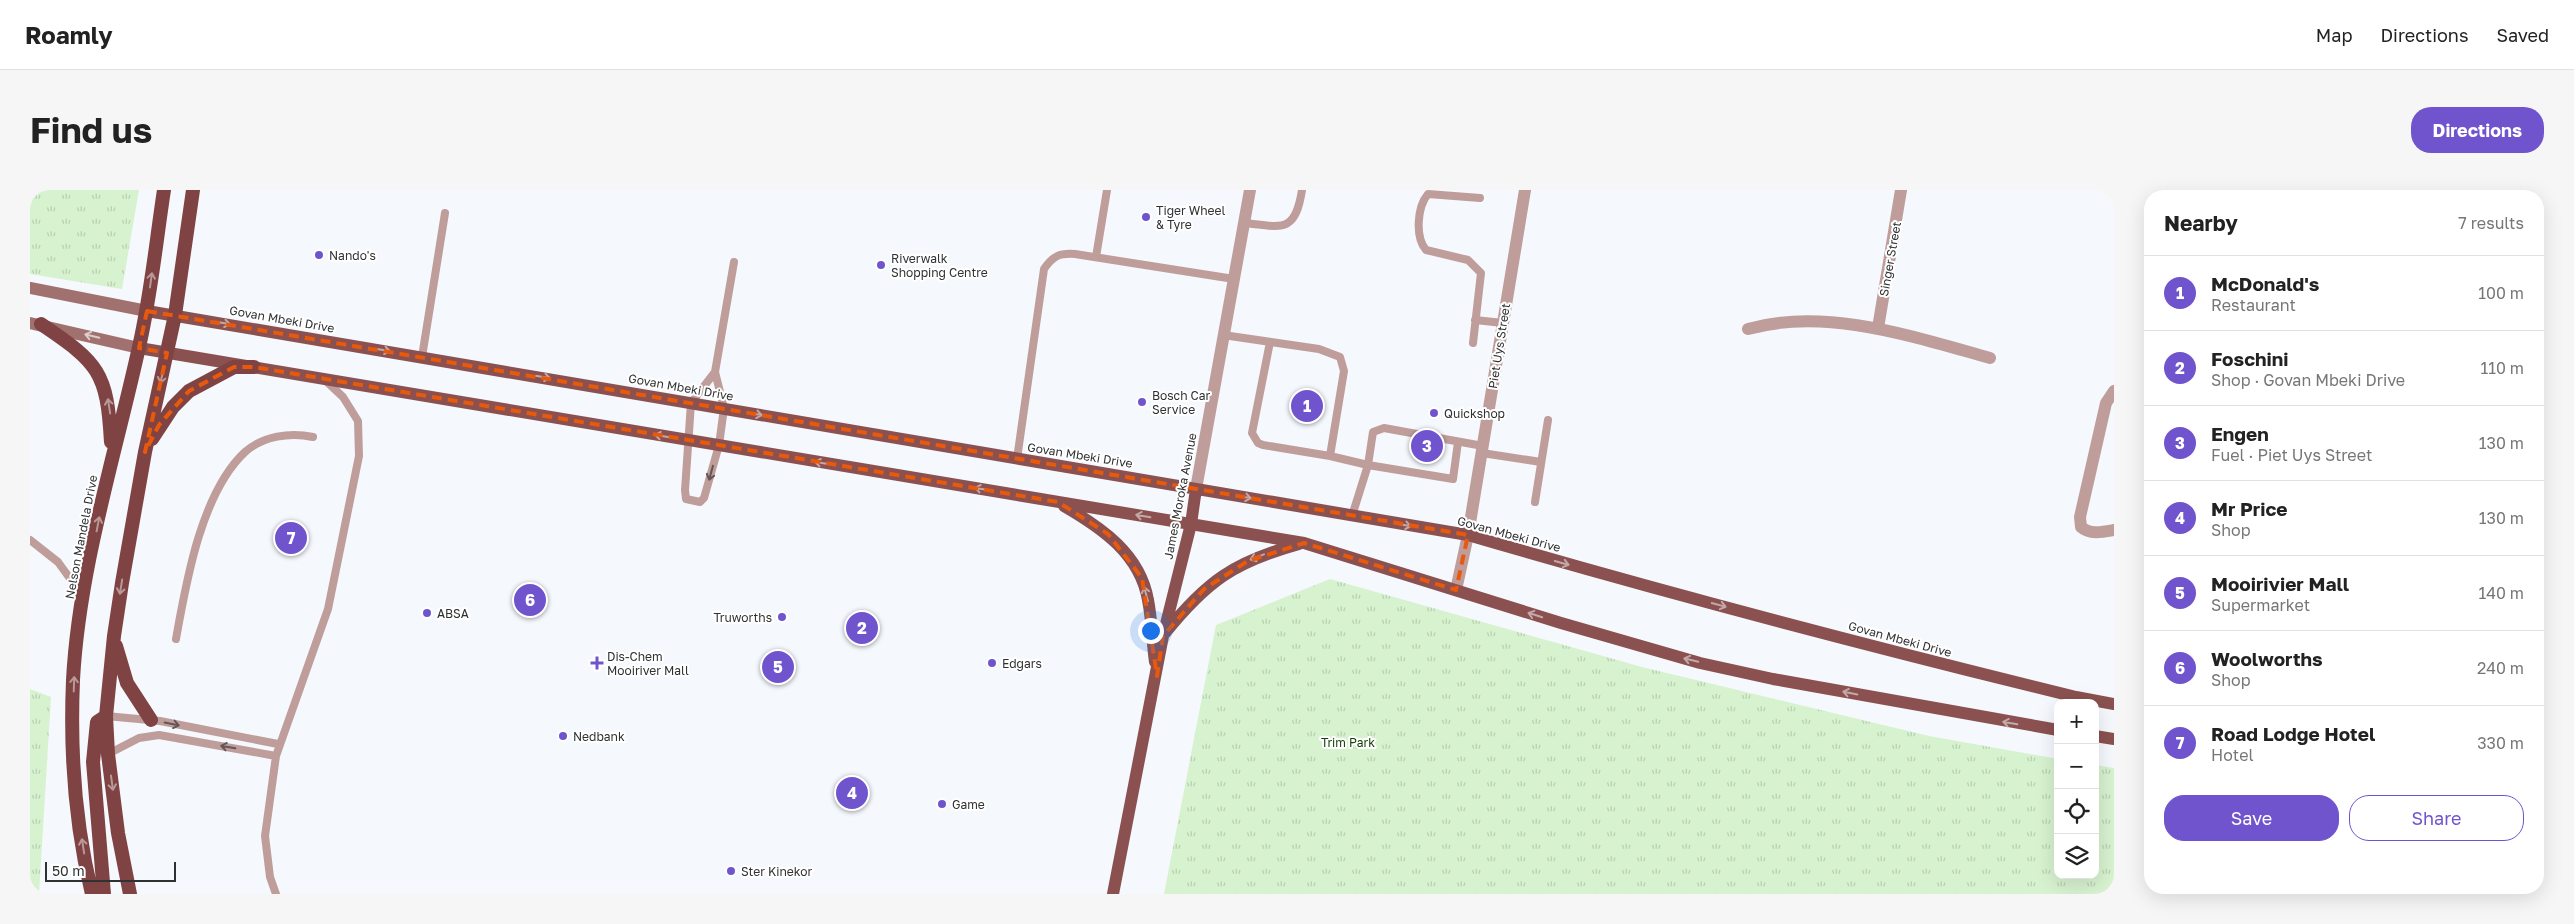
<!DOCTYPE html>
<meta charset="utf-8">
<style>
:root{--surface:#fff;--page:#f6f6f6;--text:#222;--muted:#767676;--line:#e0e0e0;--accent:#7054ce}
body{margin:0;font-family:"Golos Text",sans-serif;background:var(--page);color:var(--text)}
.controls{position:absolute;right:15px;bottom:15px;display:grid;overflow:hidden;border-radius:10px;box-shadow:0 5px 20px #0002}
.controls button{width:45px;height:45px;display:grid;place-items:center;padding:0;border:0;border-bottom:1px solid var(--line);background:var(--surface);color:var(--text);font:25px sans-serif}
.scale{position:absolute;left:15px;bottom:12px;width:131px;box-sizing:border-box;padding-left:5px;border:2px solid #303133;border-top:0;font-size:14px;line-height:18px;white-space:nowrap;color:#303133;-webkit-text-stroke:4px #fff;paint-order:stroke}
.you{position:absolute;left:1120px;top:440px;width:18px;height:18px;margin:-12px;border:4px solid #fff;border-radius:50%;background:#1a73e8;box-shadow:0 0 0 8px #1a73e833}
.badge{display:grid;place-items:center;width:32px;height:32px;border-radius:50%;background:var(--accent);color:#fff;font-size:16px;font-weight:700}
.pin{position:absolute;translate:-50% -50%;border:2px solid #fff;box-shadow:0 1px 5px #0006}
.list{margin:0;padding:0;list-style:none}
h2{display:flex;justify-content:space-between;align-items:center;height:65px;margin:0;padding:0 20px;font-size:21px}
h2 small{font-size:16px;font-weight:400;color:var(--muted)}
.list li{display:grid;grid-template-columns:32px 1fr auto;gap:15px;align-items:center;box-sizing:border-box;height:75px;padding:0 20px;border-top:1px solid var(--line)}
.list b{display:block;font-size:19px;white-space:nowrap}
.list p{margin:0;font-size:16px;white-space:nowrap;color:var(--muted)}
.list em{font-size:16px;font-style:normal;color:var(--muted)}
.actions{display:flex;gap:10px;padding:15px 20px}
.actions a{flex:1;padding:11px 0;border:1px solid var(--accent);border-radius:20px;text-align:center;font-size:18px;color:var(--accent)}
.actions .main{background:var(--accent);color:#fff}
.icon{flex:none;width:28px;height:28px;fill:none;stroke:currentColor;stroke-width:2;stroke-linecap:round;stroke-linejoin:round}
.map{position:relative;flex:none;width:2084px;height:704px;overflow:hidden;border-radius:20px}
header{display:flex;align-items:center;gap:30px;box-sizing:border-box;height:70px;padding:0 25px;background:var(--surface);border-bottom:1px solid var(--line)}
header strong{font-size:24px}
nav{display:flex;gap:28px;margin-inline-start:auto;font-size:18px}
.intro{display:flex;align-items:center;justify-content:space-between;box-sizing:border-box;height:120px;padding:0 30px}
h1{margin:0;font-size:35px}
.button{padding:12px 22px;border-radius:20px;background:var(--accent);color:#fff;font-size:18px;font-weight:700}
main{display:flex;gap:30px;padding:0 30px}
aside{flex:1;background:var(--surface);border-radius:20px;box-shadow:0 5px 20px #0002}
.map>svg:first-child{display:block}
.grass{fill:url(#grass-tufts)}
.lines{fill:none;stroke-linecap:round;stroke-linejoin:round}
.service{stroke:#bf9d9b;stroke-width:8}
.minor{stroke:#bf9d9b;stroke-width:12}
.tertiary{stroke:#bf9d9b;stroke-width:12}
.secondary{stroke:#a1716f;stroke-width:12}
.primary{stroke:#8a5150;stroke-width:12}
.trunk{stroke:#804343;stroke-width:14}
.oneway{stroke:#b99898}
.oneway2{stroke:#c4a8a8}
.oneway3{stroke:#decdcd}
.oneway4{stroke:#625757}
.marked{fill:none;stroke:#e8590c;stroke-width:4;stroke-dasharray:10 6;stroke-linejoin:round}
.poi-dot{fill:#7054ce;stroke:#fff;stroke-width:2}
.labels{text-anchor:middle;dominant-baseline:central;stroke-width:4;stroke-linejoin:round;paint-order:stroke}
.poi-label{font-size:12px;fill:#303133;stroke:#fff;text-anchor:start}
.street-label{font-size:12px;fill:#303133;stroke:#fff}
.park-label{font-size:12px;fill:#184106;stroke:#fff}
</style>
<header>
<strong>Roamly</strong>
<nav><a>Map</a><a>Directions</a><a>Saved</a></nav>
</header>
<div class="intro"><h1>Find us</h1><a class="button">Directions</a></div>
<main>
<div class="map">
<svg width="2084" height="704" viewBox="0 0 2084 704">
<defs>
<pattern id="grass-tufts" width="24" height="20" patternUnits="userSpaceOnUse" patternTransform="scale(1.25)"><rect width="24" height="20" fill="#d7f2cf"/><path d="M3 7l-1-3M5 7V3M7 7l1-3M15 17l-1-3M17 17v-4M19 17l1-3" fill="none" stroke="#b9d0b2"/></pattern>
</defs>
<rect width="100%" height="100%" fill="#f5f8fc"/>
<path class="grass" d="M0 0H109L92 99 0 84Z
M1300 389 1612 477 1899 546 2028 569V685H2065V575L2084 578V704H1134L1186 435Z
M0 499 21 507 9 704H0Z"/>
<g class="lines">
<path class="service" d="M1214 33C1252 37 1265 44 1272 0
M1066 67 1077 0
M1445 130 1473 133
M1193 145 1289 159 1310 167 1314 181 1300 266 1233 255 1228 253 1222 243 1240 152
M1443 153 1451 83 1438 70 1396 60C1385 47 1387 17 1398 4L1450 8
M392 167 415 23
M685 182 661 213 655 300 656 309 670 312 674 308 689 255 694 218 685 182 704 72
M1452 263 1511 272
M1300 266 1338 275 1343 242 1354 238 1453 256
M987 269 1014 79C1023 66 1029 63 1045 64L1204 89
M1505 312 1518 230
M1322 326 1338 275 1423 289 1428 252
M0 350 28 372 52 405
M146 449C156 393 171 303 215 262 233 246 260 242 283 247
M76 526 130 531 248 554
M78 564 109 548 129 545 246 566
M246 704 240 687 235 646 246 566 298 419 329 266 328 231 313 207 295 190"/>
<path class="minor" d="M1848 138 1871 0
M1718 139C1796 117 1884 147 1960 168
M2084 201 2076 213 2050 327 2051 337C2060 345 2073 342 2084 340
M1426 400 1438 345 1495 0"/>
<path class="tertiary" d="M1166 299 1220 0"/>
<path class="secondary" d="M0 98 117 121
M0 133 109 158"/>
<path class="primary" d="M117 121 1438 345C1639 404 1842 457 2046 507L2084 514
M109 158 1274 353 1531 433 1670 473 1743 489 2028 540
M1034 316C1072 338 1110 364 1118 410 1122 430 1122 451 1125 472
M1135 443C1177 391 1204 372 1269 354
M2065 546 2084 549
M1083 704 1133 446 1161 334 1166 299"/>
<path class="trunk" d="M11 134C69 173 77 182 81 252
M122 249 143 217 159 201 204 177H224
M86 456 97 493 121 530
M62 704C45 635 40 561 43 490 49 378 85 266 109 157 121 105 126 52 134 0
M74 704 63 572 67 532 76 526
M100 704 88 643 78 564 76 526 84 446 92 393 115 262 145 125 163 0"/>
</g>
<defs><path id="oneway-shaft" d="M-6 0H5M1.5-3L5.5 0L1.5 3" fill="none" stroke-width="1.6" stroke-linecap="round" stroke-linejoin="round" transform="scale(1.25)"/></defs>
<g class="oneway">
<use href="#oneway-shaft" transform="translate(121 90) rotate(-82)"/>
<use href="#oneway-shaft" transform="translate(132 186) rotate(103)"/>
<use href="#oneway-shaft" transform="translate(79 216) rotate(-99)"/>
<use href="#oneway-shaft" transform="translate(68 334) rotate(-79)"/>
<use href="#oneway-shaft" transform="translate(91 397) rotate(99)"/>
<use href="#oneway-shaft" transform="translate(44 494) rotate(-88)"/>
<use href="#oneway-shaft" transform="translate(82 593) rotate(82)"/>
<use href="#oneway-shaft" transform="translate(53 656) rotate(-99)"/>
</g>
<g class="oneway2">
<use href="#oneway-shaft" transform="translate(193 133) rotate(10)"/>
<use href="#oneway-shaft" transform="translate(353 160) rotate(10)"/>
<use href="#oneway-shaft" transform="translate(513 187) rotate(10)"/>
<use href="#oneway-shaft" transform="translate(725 224) rotate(10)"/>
<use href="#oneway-shaft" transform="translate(632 246) rotate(-170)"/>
<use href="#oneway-shaft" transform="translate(792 273) rotate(-170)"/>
<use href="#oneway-shaft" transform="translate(952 299) rotate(-170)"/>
<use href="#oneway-shaft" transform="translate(1214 307) rotate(10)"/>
<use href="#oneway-shaft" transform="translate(1113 326) rotate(-170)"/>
<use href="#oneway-shaft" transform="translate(1374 335) rotate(9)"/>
<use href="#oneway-shaft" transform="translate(1227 367) rotate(159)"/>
<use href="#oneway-shaft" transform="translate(1532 373) rotate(16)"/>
<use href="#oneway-shaft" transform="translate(1116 404) rotate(-105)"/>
<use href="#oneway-shaft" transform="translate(1689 415) rotate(15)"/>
<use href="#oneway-shaft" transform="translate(1505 425) rotate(-162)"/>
<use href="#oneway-shaft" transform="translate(1661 470) rotate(-166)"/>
<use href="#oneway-shaft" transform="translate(1820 503) rotate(-169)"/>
<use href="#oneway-shaft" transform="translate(1980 533) rotate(-170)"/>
</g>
<use class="oneway3" href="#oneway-shaft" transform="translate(62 146) rotate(-166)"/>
<g class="oneway4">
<use href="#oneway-shaft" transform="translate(681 283) rotate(105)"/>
<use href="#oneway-shaft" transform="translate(142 534) rotate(11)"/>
<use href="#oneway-shaft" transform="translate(198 557) rotate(-170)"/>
</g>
<path class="marked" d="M117 121 1438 345 1426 400 1274 353 1218 371 1174 399 1133 446 1127 486 1112 388 1078 344 1028 312 224 177H204L159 201 129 235 115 262 137 163 109 158Z"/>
<g class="poi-dot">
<circle cx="1116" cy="27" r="5"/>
<circle cx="289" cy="65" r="5"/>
<circle cx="851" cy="75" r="5"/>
<circle cx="1112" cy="212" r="5"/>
<circle cx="1404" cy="223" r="5"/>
<circle cx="397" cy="423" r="5"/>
<circle cx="752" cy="427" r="5"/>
<path d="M564.5 465.5h5v5h5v5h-5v5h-5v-5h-5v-5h5z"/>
<circle cx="962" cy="473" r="5"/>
<circle cx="533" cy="546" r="5"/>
<circle cx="912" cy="614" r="5"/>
<circle cx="701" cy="681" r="5"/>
</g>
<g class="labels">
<g class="poi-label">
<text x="1126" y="20">Tiger Wheel<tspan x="1126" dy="14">&amp; Tyre</tspan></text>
<text x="299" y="65">Nando's</text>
<text x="861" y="68">Riverwalk<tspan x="861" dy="14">Shopping Centre</tspan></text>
<text x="1122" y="205">Bosch Car<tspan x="1122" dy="14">Service</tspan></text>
<text x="1414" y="223">Quickshop</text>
<text x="407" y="423">ABSA</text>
<text x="742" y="427" text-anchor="end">Truworths</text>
<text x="577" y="466">Dis-Chem<tspan x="577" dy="14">Mooiriver Mall</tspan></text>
<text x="972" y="473">Edgars</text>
<text x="543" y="546">Nedbank</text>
<text x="922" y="614">Game</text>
<text x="711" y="681">Ster Kinekor</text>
</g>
<g class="street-label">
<text transform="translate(1860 69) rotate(-80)">Singer Street</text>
<text transform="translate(252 129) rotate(10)">Govan Mbeki Drive</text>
<text transform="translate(1469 156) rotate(-81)">Piet Uys Street</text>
<text transform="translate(651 197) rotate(10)">Govan Mbeki Drive</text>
<text transform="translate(1050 265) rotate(9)">Govan Mbeki Drive</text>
<text transform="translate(1150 306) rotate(-79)">James Moroka Avenue</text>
<text transform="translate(1479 344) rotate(15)">Govan Mbeki Drive</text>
<text transform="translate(51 347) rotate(-79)">Nelson Mandela Drive</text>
<text transform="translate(1870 449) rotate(15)">Govan Mbeki Drive</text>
</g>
<g class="park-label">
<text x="1318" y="552">Trim Park</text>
</g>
</g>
</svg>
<div class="controls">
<button>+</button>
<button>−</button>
<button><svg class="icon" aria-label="locate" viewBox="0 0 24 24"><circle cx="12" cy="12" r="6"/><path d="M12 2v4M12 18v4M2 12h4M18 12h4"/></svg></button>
<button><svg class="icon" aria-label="layers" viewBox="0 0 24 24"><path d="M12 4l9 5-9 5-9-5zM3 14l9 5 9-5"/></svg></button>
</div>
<div class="scale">50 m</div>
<div class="you"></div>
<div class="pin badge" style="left:1277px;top:216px">1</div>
<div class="pin badge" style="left:832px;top:438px">2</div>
<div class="pin badge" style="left:1397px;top:256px">3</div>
<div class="pin badge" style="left:822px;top:603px">4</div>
<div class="pin badge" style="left:748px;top:477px">5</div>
<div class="pin badge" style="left:500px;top:410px">6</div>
<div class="pin badge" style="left:261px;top:348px">7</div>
</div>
<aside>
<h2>Nearby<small>7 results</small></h2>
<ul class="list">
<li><span class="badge">1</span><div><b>McDonald's</b><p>Restaurant</p></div><em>100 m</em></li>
<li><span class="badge">2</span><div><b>Foschini</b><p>Shop · Govan Mbeki Drive</p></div><em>110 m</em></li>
<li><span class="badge">3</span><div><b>Engen</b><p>Fuel · Piet Uys Street</p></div><em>130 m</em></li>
<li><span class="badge">4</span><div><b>Mr Price</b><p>Shop</p></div><em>130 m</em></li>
<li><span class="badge">5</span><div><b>Mooirivier Mall</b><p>Supermarket</p></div><em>140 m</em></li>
<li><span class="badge">6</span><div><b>Woolworths</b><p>Shop</p></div><em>240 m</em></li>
<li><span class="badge">7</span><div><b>Road Lodge Hotel</b><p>Hotel</p></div><em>330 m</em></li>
</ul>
<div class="actions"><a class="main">Save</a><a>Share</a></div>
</aside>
</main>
